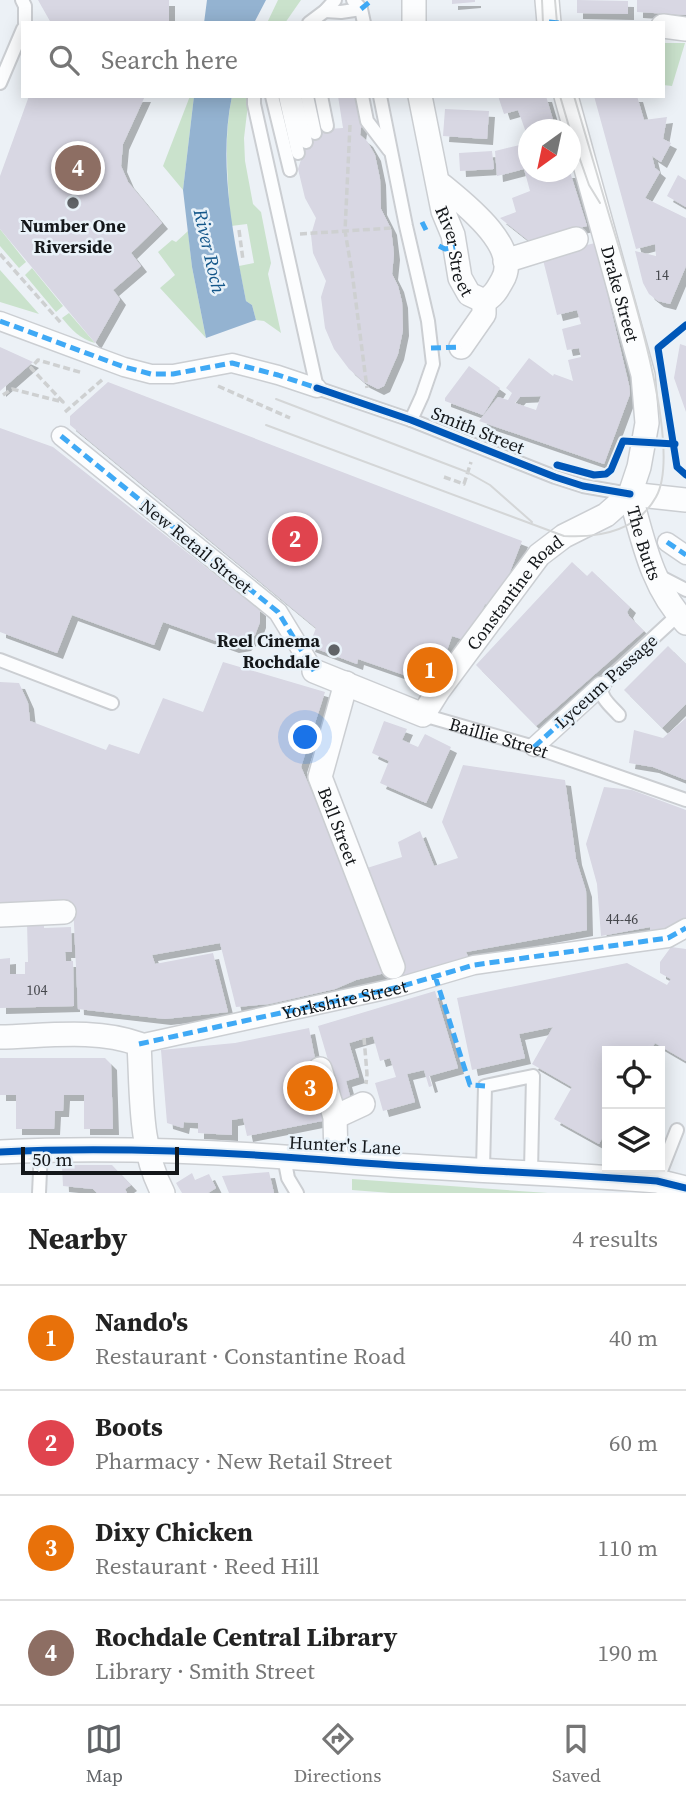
<!DOCTYPE html>
<meta charset="utf-8">
<style>
:root{--surface:#fff;--page:#f2f2f2;--text:#222;--muted:#767676;--line:#e0e0e0;--accent:#606367}
body{margin:0;font-family:"Source Serif 4",serif;background:var(--page);color:var(--text)}
.controls{position:absolute;right:21px;bottom:21px;display:grid;overflow:hidden;border-radius:0px;box-shadow:0 4px 18px #0003}
.controls button{width:63px;height:63px;display:grid;place-items:center;padding:0;border:0;border-bottom:2px solid var(--line);background:var(--surface);color:var(--text);font:35px sans-serif}
.compass{position:absolute;left:518px;top:119px;width:63px;height:63px;border-radius:50%;background:var(--surface);box-shadow:0 4px 18px #0003;rotate:213deg}
.scale{position:absolute;left:21px;bottom:18px;width:158px;box-sizing:border-box;padding-left:7px;border:4px solid #14171a;border-top:0;font-size:19px;line-height:24px;white-space:nowrap;color:#14171a;-webkit-text-stroke:5px #e9f2f9;paint-order:stroke}
.you{position:absolute;left:306px;top:738px;width:24px;height:24px;margin:-18px;border:5px solid #fff;border-radius:50%;background:#1a73e8;box-shadow:0 0 0 10px #1a73e833}
.badge{display:grid;place-items:center;width:46px;height:46px;border-radius:50%;background:var(--accent);color:#fff;font-size:23px;font-weight:700}
.pin{position:absolute;translate:-50% -50%;border:4px solid #fff;box-shadow:0 2px 7px #0006}
.list{margin:0;padding:0;list-style:none}
h2{display:flex;justify-content:space-between;align-items:center;height:91px;margin:0;padding:0 28px;font-size:30px}
h2 small{font-size:23px;font-weight:400;color:var(--muted)}
.list li{display:grid;grid-template-columns:46px 1fr auto;gap:21px;align-items:center;box-sizing:border-box;height:105px;padding:0 28px;border-top:2px solid var(--line)}
.list b{display:block;font-size:26px;white-space:nowrap}
.list p{margin:0;font-size:23px;white-space:nowrap;color:var(--muted)}
.list em{font-size:23px;font-style:normal;color:var(--muted)}
.icon{flex:none;width:38px;height:38px;fill:none;stroke:currentColor;stroke-width:2;stroke-linecap:round;stroke-linejoin:round}
.map{position:relative;flex:none;width:686px;height:1193px;overflow:hidden}
.search{position:absolute;background:var(--surface);box-shadow:0 4px 18px #0003;left:21px;right:21px;top:21px;height:77px;display:flex;align-items:center;gap:18px;box-sizing:border-box;padding:0 24px;border-radius:0px;color:var(--muted);font-size:26px}
.sheet{height:511px;background:var(--surface)}
nav{display:flex;justify-content:space-around;align-items:center;box-sizing:border-box;height:98px;border-top:2px solid var(--line);background:var(--surface);font-size:19px;color:var(--muted)}
nav a{display:grid;justify-items:center;gap:4px}
nav .on{color:var(--accent)}
.map>svg:first-child{display:block}
.green{fill:#cae2cc}
.water{fill:#94b3d1}
.building{fill:#d8d7e3;fill-rule:evenodd;filter:url(#shadow)}
.lines{fill:none;stroke-linecap:round;stroke-linejoin:round}
.service-casing{stroke:#cbced2;stroke-width:16}
.pedestrian-casing{stroke:#cbced2;stroke-width:21}
.minor-casing{stroke:#cbced2;stroke-width:26}
.path{stroke:#ced0d1;stroke-width:3.5;stroke-dasharray:7 3.5;stroke-linecap:butt}
.service{stroke:#fcfdfe;stroke-width:12}
.pedestrian{stroke:#fcfdfe;stroke-width:18}
.minor{stroke:#fcfdfe;stroke-width:23}
.tram{stroke:#d4d6d7;stroke-width:2}
.quiet{stroke:#3fa9f5;stroke-width:5;stroke-dasharray:10 5;stroke-linecap:butt}
.cycleway-casing{stroke:#e9f2f9;stroke-width:11}
.cycleway{stroke:#0057b8;stroke-width:7}
.poi-dot{fill:#606367;stroke:#e9f2f9;stroke-width:2.5}
.labels{text-anchor:middle;dominant-baseline:central;stroke-width:5;stroke-linejoin:round;paint-order:stroke}
.number-label{font-size:14px;fill:#45474c}
.poi-label{font-size:18px;font-weight:bold;fill:#14171a;stroke:#e9f2f9}
.street-label{font-size:18px;fill:#14171a;stroke:#e9f2f9}
.water-label{font-size:19px;font-style:italic;fill:#14578a;stroke:#e9f2f9}
</style>
<div class="map">
<svg width="686" height="1193" viewBox="0 0 686 1193">
<defs>
<filter id="shadow"><feDropShadow dx="6" dy="6" stdDeviation="0" flood-color="#0004"/></filter>
</defs>
<rect width="100%" height="100%" fill="#ecf1f6"/>
<path class="green" d="M278 0H301L285 23H267Z
M663 43H685L672 86 663 85Z
M190 96H194L183 190 163 166Z
M232 96H249L244 138 245 161 253 204 261 212 271 263 268 274 281 333 264 321 256 320 252 305 246 301 239 266 254 263 247 224 231 226C228 182 223 139 232 96Z
M0 229 26 262 19 268 0 246Z
M188 231 192 267 206 338 160 288 175 275 158 252 172 240 176 242Z
M32 268 63 306 56 312 25 275Z
M0 270 39 314 0 302Z
M69 313 95 343C80 339 71 329 62 318Z
M352 1179 548 1193H391L352 1190Z"/>
<path class="water" d="M207 0H266L254 23H204Z
M194 96H232C218 163 233 234 246 301L252 305 256 320 206 338 192 267 183 190Z"/>
<path class="building" d="M38 0H169V23H51Z
M452 0H475V2L452 4Z
M577 0 628 1V14L577 13Z
M637 0H686V15L637 12Z
M29 96H145L123 144 121 166 128 182 162 223 131 253 141 266 113 290 120 299 95 343 0 229V176Z
M338 96H357L362 121 360 135 367 141 375 155 380 179 381 209 391 229 394 254 392 274 398 286 402 302 403 330 398 354 384 386 378 389 364 382 349 369 334 349 325 328 321 297 326 281 313 253 311 235 316 218 305 198 298 169 305 147 314 137 328 129 343 128Z
M498 96H546L556 130H528V138L518 110 504 114Z
M594 96H637L644 120 667 117 663 139 671 143 661 162 652 156 655 168 660 172 645 198 686 218V266L670 304 658 301 649 294 643 283 635 251 656 256 655 244 636 249Z
M445 109 489 111 487 139 443 136Z
M528 143V172H570L587 226 529 241 500 218 516 212 512 198 530 191 524 169 497 176 495 151Z
M492 151 494 169 460 171 459 153Z
M678 175 686 180V207L667 196Z
M595 243 629 385 630 394 604 464 479 421 498 397 508 400 512 393 506 388 529 358 553 376 554 374 573 381 568 360 581 357 579 348 567 350 562 329 581 324 577 310 557 315 542 256ZM541 396 536 410 515 403 520 397Z
M680 344 686 346V412L674 378Z
M0 347 33 362 0 391Z
M469 366 500 388 483 415 445 401V398Z
M108 382 522 541 496 608 485 604 468 641 452 636 443 662 438 663 432 681 408 673 407 676 358 659 357 664 309 646 316 628 70 425V416Z
M0 428 53 447 260 610V622L255 635 245 645 233 647 163 622 154 645 72 615 57 653 0 632Z
M572 562 587 576 592 571 630 607 627 612 629 616 644 631 536 726 476 665Z
M668 646 686 664V704L662 728 624 690Z
M223 662 325 692 301 767 348 875 385 973 356 980 335 989 269 1004 236 1007 220 943 152 955 155 964 213 953 228 1012 165 1019 78 1009 73 903 0 905V682L19 683 28 703 30 721 106 750 109 744 139 754 163 698 203 712Z
M686 718V780L653 767 629 763 634 730 663 738Z
M384 721 407 729 402 740 418 747 425 734 451 747 426 803 380 783 389 761 372 753Z
M463 765 565 780 576 859 586 891 587 930 466 952 469 959 404 978 367 868 402 857 398 842 420 831 434 866 458 858 442 822Z
M604 787 632 790 686 810V918L669 927 650 932V927L601 936 597 884 586 844Z
M27 922H44V928L71 927 72 952H65L66 961H73L74 1006 0 1008V959L10 958V974H25V962H28Z
M671 947 686 949V1061L655 1043 650 1051H607V1129L599 1144 554 1119 572 1087 532 1064 553 1027 519 1034 525 1058 472 1070 457 998 627 963 667 985 671 979 660 973V962Z
M435 991 458 1068 429 1076 432 1086 429 1087 424 1070 407 1074 415 1102 383 1111 375 1083 396 1077 390 1058 380 1061 373 1036 349 1043 359 1077 346 1081 350 1096 341 1104 318 1026Z
M309 1028 327 1120 247 1136 243 1118 232 1120V1135L198 1133V1123L184 1122 183 1128 167 1123 161 1050 235 1043Z
M0 1058H105L111 1064 113 1129H84V1095H64L63 1111H55L54 1129H16V1095H0Z
M62 1165H112L131 1185 125 1189 127 1193H97L93 1189 63 1186Z
M269 1172 274 1193H229L222 1176Z
M192 1173 195 1180 209 1174 216 1188 208 1193H182L176 1183Z"/>
<g class="lines">
<defs>
<g id="service">
<path d="M22 0 25 6V23"/>
<path d="M353 0 361 9 364 23"/>
<path d="M325 11 341 12 361 9"/>
<path d="M309 23 325 11 335 0"/>
<path d="M0 83 23 29"/>
<path d="M254 96V104L317 388 411 420 555 477 583 486 629 494"/>
<path d="M272 96 290 170"/>
<path d="M285 96 298 153"/>
<path d="M295 96 306 142"/>
<path d="M307 96 315 133"/>
<path d="M321 96 327 126"/>
<path d="M362 96 367 121 389 150"/>
<path d="M380 96 406 226 428 321 433 364 422 396 411 420"/>
<path d="M657 575 686 590"/>
<path d="M0 660 112 703"/>
<path id="s1" d="M423 715 534 747 686 800"/>
<path d="M619 715C611 706 600 698 601 686L678 615"/>
<path d="M284 1157 288 1178 297 1193"/>
<path d="M483 1169 485 1086 533 1076 531 1171"/>
<path d="M657 1181 677 1130"/>
<path d="M39 1193 41 1150"/>
</g>
<g id="pedestrian">
<path d="M0 321 124 367 151 374H173L232 363 278 375 317 388"/>
<path d="M61 436 278 612 314 671"/>
<path d="M667 542 686 555"/>
<path d="M534 747 601 686"/>
<path id="s2" d="M139 1044 399 987 474 965 668 938 686 928"/>
</g>
<g id="minor">
<path d="M414 0V23"/>
<path d="M547 0 549 23"/>
<path d="M663 26 686 29"/>
<path id="s3" d="M420 96 443 211 453 235 460 278 469 294 484 301C493 297 497 290 502 281 523 247 461 201 438 182"/>
<path id="s4" d="M566 96 643 375 647 423 639 467 630 494"/>
<path d="M505 261 576 239"/>
<path d="M461 347 484 314V301"/>
<path id="s5" d="M630 494C643 540 652 588 686 623"/>
<path d="M630 494 686 500"/>
<path id="s6" d="M314 671 423 715 438 691 539 555 564 536 606 515 630 494"/>
<path id="s7" d="M346 683 320 777 393 967"/>
<path d="M0 915 64 912"/>
<path d="M0 1037C45 1036 96 1028 139 1044 142 1094 139 1148 163 1193"/>
<path d="M320 1069 335 1117 336 1160"/>
<path d="M335 1117 363 1104"/>
<path d="M0 1152C116 1146 234 1152 350 1162 452 1170 555 1173 657 1181L686 1188"/>
</g>
</defs>
<use href="#service" class="service-casing"/>
<use href="#pedestrian" class="pedestrian-casing"/>
<use href="#minor" class="minor-casing"/>
<path class="path" d="M350 125 345 231 352 272 367 388
M239 230 243 260
M300 234 391 228
M0 254 61 323
M218 386 290 418
M3 395 12 389 63 402 31 368 38 360 83 373
M65 412 103 379
M444 477 464 484 471 462
M364 1038 367 1074 366 1084"/>
<use href="#service" class="service"/>
<use href="#pedestrian" class="pedestrian"/>
<use href="#minor" class="minor"/>
<path class="tram" d="M542 0 543 23
M555 0 557 23
M560 96 570 130
M570 131 589 185 600 203
M276 399 467 472 490 485 532 522
M266 425 564 536C599 538 637 531 656 497 684 448 627 274 610 218 598 178 586 137 574 96"/>
<path class="quiet" d="M361 9 372 0
M549 22 560 23
M422 222 426 230
M439 246 445 249 455 247
M0 321 124 367 151 374H173L232 363 278 375 317 388
M431 348 461 347
M61 436 278 612 314 671
M667 542 686 555
M534 747 601 686
M435 976 470 1085 485 1086
M139 1044 399 987 474 965 668 938 686 928"/>
<defs>
<path id="cycleway" d="M686 325 658 348 677 467 686 475
M317 388 411 420 555 477 583 486 630 494
M557 465 594 475 606 474 611 470 623 441 675 444
M0 1152C116 1146 234 1152 350 1162 452 1170 555 1173 657 1181L686 1188"/>
</defs>
<use href="#cycleway" class="cycleway-casing"/>
<use href="#cycleway" class="cycleway"/>
</g>
<g class="poi-dot">
<circle cx="73" cy="203" r="7"/>
<circle cx="334" cy="650" r="7"/>
</g>
<g class="labels">
<g class="number-label">
<text x="662" y="275">14</text>
<text x="622" y="919">44-46</text>
<text x="37" y="990">104</text>
</g>
<g class="poi-label">
<text x="73" y="225">Number One<tspan x="73" dy="21">Riverside</tspan></text>
<text x="320" y="640" text-anchor="end">Reel Cinema<tspan x="320" dy="21">Rochdale</tspan></text>
</g>
<g class="street-label">
<text stroke="none"><textPath href="#s3" startOffset="159">River Street</textPath></text>
<text stroke="none"><textPath href="#s4" startOffset="205">Drake Street</textPath></text>
<text transform="translate(478 430) rotate(22)">Smith Street</text>
<text stroke="none"><textPath href="#s5" startOffset="51">The Butts</textPath></text>
<text transform="translate(196 546) rotate(39)">New Retail Street</text>
<text stroke="none"><textPath href="#s6" startOffset="271">Constantine Road</textPath></text>
<text transform="translate(606 681) rotate(-42)">Lyceum Passage</text>
<text stroke="none"><textPath href="#s1" startOffset="79">Baillie Street</textPath></text>
<text stroke="none"><textPath href="#s7" startOffset="150">Bell Street</textPath></text>
<text stroke="none"><textPath href="#s2" startOffset="210">Yorkshire Street</textPath></text>
<text transform="translate(345 1145) rotate(3)">Hunter's Lane</text>
</g>
<g class="water-label">
<text transform="translate(210 251) rotate(77)">River Roch</text>
</g>
</g>
</svg>
<div class="controls">
<button><svg class="icon" aria-label="locate" viewBox="0 0 24 24"><circle cx="12" cy="12" r="6"/><path d="M12 2v4M12 18v4M2 12h4M18 12h4"/></svg></button>
<button><svg class="icon" aria-label="layers" viewBox="0 0 24 24"><path d="M12 4l9 5-9 5-9-5zM3 14l9 5 9-5"/></svg></button>
</div>
<svg class="compass" viewBox="-18 -18 36 36"><path d="M0-13l5 13h-10z" fill="#e53935"/><path d="M0 13l5-13h-10z" fill="#767676"/></svg>
<div class="scale">50 m</div>
<div class="you"></div>
<div class="pin badge" style="left:430px;top:670px;background:#e8710a">1</div>
<div class="pin badge" style="left:295px;top:539px;background:#e0444e">2</div>
<div class="pin badge" style="left:310px;top:1088px;background:#e8710a">3</div>
<div class="pin badge" style="left:78px;top:168px;background:#8d6e63">4</div>
<div class="search"><svg class="icon" aria-label="search" viewBox="0 0 24 24"><circle cx="10" cy="10" r="6"/><path d="M15 15l6 6"/></svg>Search here</div>
</div>
<section class="sheet">
<h2>Nearby<small>4 results</small></h2>
<ul class="list">
<li><span class="badge" style="background:#e8710a">1</span><div><b>Nando's</b><p>Restaurant · Constantine Road</p></div><em>40 m</em></li>
<li><span class="badge" style="background:#e0444e">2</span><div><b>Boots</b><p>Pharmacy · New Retail Street</p></div><em>60 m</em></li>
<li><span class="badge" style="background:#e8710a">3</span><div><b>Dixy Chicken</b><p>Restaurant · Reed Hill</p></div><em>110 m</em></li>
<li><span class="badge" style="background:#8d6e63">4</span><div><b>Rochdale Central Library</b><p>Library · Smith Street</p></div><em>190 m</em></li>
</ul>
</section>
<nav>
<a class="on"><svg class="icon" aria-label="map" viewBox="0 0 24 24"><path d="M3 6l6-2 6 2 6-2v14l-6 2-6-2-6 2zM9 4v14M15 6v14"/></svg>Map</a>
<a><svg class="icon" aria-label="directions" viewBox="0 0 24 24"><path d="M12 3l9 9-9 9-9-9zM9 14v-3h6M13 9l2 2-2 2"/></svg>Directions</a>
<a><svg class="icon" aria-label="saved" viewBox="0 0 24 24"><path d="M7 4h10v16l-5-4-5 4z"/></svg>Saved</a>
</nav>
